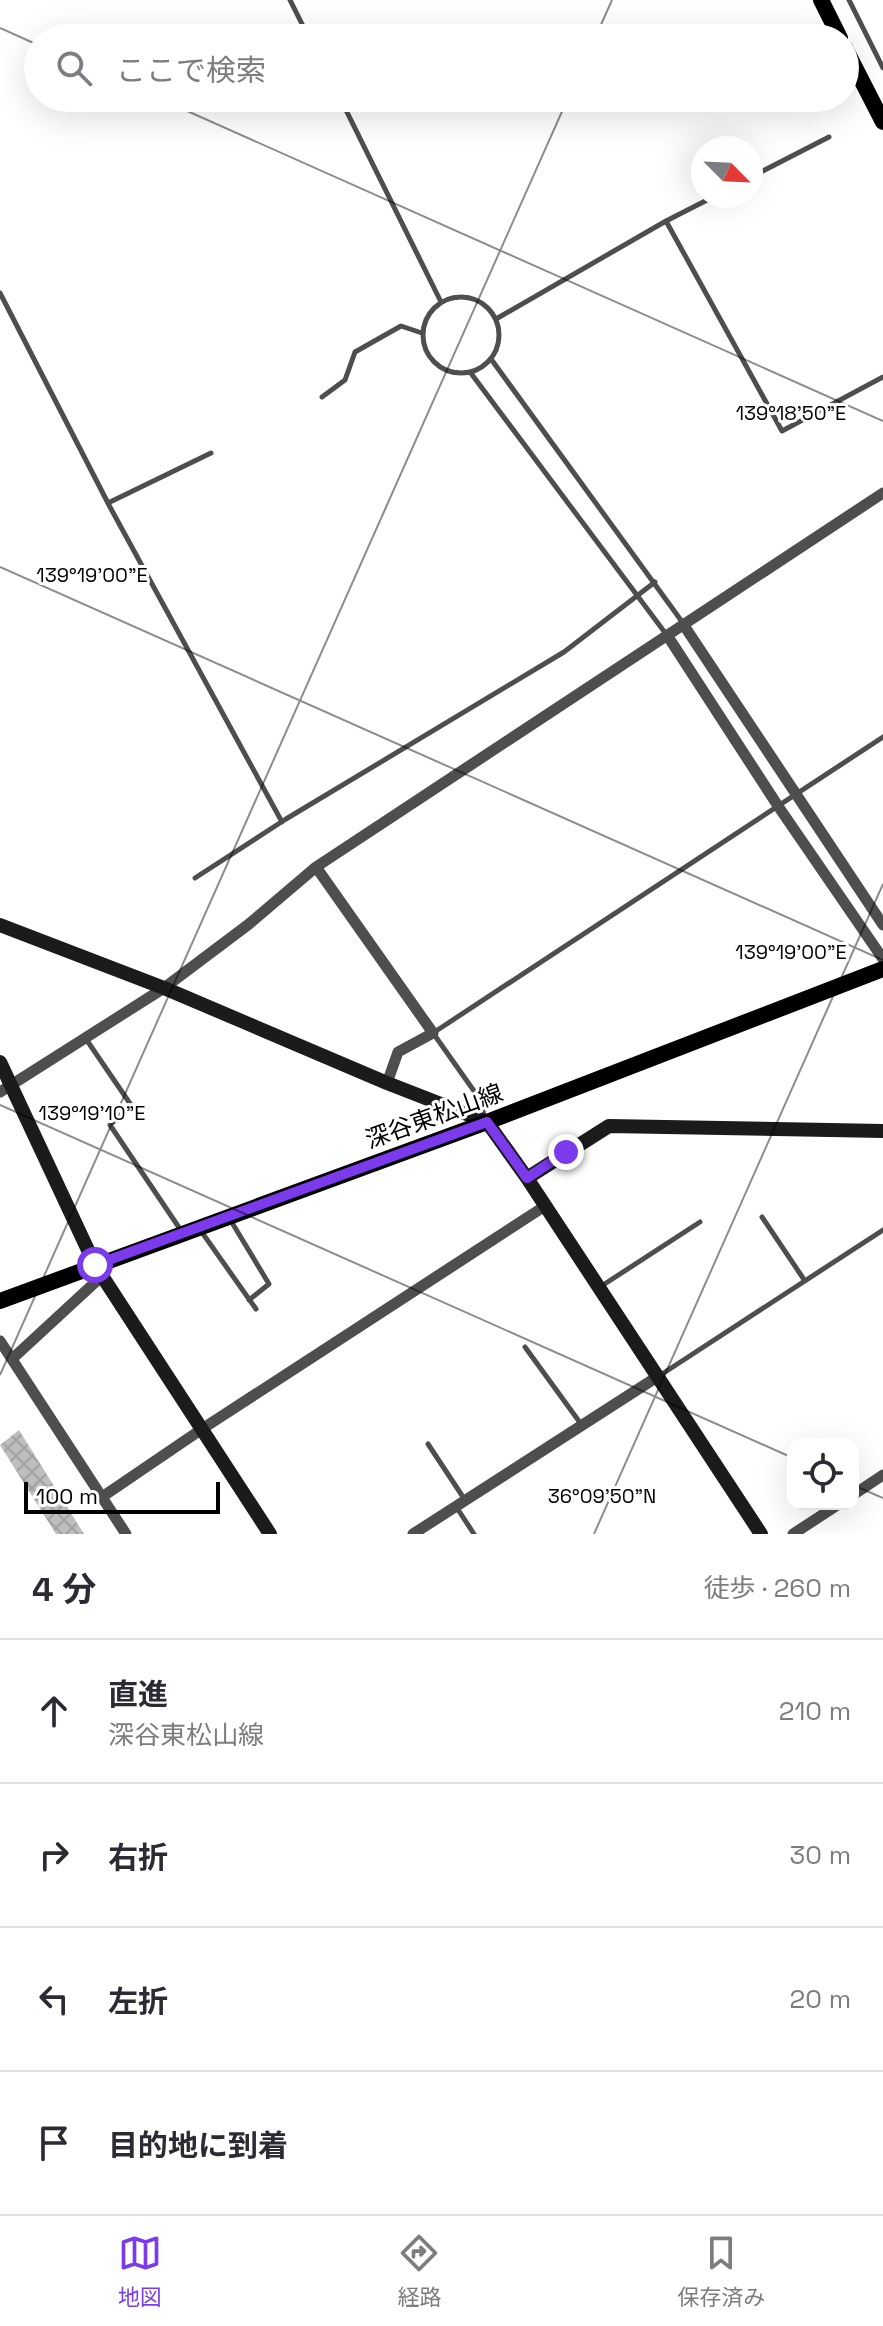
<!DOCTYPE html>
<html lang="ja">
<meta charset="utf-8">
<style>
:root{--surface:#fff;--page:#f7f7f7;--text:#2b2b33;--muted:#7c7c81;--line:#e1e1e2;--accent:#7c3aed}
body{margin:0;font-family:"Space Grotesk","Noto Sans JP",sans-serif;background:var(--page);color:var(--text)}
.controls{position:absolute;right:24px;bottom:24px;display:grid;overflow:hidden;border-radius:16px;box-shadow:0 8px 32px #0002}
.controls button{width:72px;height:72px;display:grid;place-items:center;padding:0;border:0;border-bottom:2px solid var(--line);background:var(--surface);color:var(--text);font:40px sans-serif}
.compass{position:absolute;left:691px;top:136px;width:72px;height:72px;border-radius:50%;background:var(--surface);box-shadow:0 8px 32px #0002;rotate:114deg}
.scale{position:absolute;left:24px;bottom:20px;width:196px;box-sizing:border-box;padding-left:8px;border:4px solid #000;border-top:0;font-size:22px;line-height:28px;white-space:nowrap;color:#000;-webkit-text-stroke:6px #fff;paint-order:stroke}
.stop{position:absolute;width:24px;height:24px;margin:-18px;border:6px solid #7c3aed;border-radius:50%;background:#fff}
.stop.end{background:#7c3aed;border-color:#fff;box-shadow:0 2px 8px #0008}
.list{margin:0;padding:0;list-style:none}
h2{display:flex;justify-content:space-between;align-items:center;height:104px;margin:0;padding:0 32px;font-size:34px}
h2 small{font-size:26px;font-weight:400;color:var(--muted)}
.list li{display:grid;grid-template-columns:52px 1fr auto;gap:24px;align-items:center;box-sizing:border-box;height:144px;padding:0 32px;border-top:2px solid var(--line)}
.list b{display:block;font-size:30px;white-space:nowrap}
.list p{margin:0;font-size:26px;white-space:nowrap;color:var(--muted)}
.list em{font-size:26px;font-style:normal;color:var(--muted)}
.icon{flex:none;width:44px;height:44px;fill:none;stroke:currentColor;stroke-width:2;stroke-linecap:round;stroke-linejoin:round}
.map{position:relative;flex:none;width:883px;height:1534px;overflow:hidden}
.search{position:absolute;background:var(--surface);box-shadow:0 8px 32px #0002;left:24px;right:24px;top:24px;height:88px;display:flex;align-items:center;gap:20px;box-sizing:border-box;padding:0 28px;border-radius:44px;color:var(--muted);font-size:30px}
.sheet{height:680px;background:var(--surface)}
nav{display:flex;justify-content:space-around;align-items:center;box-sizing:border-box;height:112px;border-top:2px solid var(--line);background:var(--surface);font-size:22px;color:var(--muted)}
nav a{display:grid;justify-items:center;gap:4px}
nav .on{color:var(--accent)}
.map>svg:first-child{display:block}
.building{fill:url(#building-cross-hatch)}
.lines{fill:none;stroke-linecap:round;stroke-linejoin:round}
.lane{stroke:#4e4e4e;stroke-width:5}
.street{stroke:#4e4e4e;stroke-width:11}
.secondary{stroke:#1b1b1b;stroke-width:14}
.primary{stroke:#000;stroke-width:16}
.route{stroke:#7c3aed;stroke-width:10}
.ticks{fill:none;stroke:#000;stroke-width:2;stroke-opacity:0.45}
.labels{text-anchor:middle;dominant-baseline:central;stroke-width:6;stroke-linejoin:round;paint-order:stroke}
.street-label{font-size:24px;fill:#000;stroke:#fff}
.ticks-label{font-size:20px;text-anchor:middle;fill:#000;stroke:#fff;stroke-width:6;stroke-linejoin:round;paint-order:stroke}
</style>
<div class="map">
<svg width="883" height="1534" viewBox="0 0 883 1534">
<defs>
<pattern id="building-cross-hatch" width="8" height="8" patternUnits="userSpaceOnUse" patternTransform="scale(2)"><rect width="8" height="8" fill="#bebebe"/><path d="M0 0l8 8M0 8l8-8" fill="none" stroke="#a2a2a2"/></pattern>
</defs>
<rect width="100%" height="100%" fill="#fff"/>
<path class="building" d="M19 1430 84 1534H56L0 1445Z"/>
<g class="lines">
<path class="lane" d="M290 0 309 38
M849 0 883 68
M340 98 441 302
M751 177 829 137
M666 221 782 431 883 377
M0 293 110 507 282 822
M423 335a38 38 0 1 1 76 0a38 38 0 1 1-76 0Z
M496 319 666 221 715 196
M491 359 683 623
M470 372 666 634
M322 397 345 380 355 352 401 326 422 333
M108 503 211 453
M195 878 286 819 564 652 655 582
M86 1039 131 1105 110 1125 182 1232
M485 1118 479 1098 433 1033 883 737
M762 1217 805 1281
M231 1221 269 1284 249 1300
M201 1231 256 1309
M600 1287 700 1222
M525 1347 581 1424
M659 1376 883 1230
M428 1444 465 1500
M457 1508 474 1534"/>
<path class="street" d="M683 624 883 925
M667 635 778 806 883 959
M316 867 433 1033 398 1052 387 1083
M0 1092 164 988 249 924 316 867 883 493
M0 1341 126 1534
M12 1359 102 1276
M853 1495 883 1475
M102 1497 202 1429 545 1206
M413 1534 657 1377
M793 1534 839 1504"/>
<path class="secondary" d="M0 925 164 988 387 1083 487 1122 527 1178 761 1534
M0 1062 95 1265 270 1534
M527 1178 609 1126 883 1131"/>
<path class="primary" d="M821 0 840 38
M845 48 883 122
M0 1301 487 1122 883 969"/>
</g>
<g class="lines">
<path class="route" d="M95 1265 487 1122 527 1178 566 1152"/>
</g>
<path class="ticks" d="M0 28 38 45M595 38 612 0M158 98 883 421M0 567 883 960M0 1105 793 1458M0 1375 568 98M853 1485 883 1498M594 1534 883 884"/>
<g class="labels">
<g class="street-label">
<text transform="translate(434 1116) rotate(-20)">深谷東松山線</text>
</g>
</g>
<g class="ticks-label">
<text x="791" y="420">139°18'50"E</text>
<text x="92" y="582">139°19'00"E</text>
<text x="791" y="959">139°19'00"E</text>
<text x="92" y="1120">139°19'10"E</text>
<text x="602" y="1503">36°09'50"N</text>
</g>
</svg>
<div class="controls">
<button><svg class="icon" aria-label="locate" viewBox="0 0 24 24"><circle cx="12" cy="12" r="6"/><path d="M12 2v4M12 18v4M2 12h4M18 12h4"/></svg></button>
</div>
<svg class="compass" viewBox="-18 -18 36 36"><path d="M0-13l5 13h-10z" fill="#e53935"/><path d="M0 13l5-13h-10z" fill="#7c7c81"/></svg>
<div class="scale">100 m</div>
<div class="stop" style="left:95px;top:1265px"></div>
<div class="stop end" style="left:566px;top:1152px"></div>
<div class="search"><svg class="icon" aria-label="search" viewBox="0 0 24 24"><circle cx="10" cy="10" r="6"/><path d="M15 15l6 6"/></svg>ここで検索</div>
</div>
<section class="sheet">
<h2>4 分<small>徒歩 · 260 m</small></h2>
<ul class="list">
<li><svg class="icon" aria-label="ahead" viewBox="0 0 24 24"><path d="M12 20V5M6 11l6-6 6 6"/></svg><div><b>直進</b><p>深谷東松山線</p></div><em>210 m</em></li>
<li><svg class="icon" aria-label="right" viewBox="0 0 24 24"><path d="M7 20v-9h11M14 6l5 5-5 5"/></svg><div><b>右折</b></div><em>30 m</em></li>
<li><svg class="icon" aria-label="left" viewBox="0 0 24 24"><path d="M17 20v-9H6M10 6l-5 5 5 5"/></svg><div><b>左折</b></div><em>20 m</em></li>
<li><svg class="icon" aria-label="arrive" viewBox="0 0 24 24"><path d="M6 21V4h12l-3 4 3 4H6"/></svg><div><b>目的地に到着</b></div></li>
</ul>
</section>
<nav>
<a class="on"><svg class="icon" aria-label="map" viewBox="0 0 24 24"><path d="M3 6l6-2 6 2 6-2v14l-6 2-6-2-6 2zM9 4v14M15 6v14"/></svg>地図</a>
<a><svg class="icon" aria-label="directions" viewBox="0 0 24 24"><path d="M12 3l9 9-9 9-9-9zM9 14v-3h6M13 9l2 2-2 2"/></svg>経路</a>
<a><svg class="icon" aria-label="saved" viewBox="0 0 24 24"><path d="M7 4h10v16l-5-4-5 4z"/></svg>保存済み</a>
</nav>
